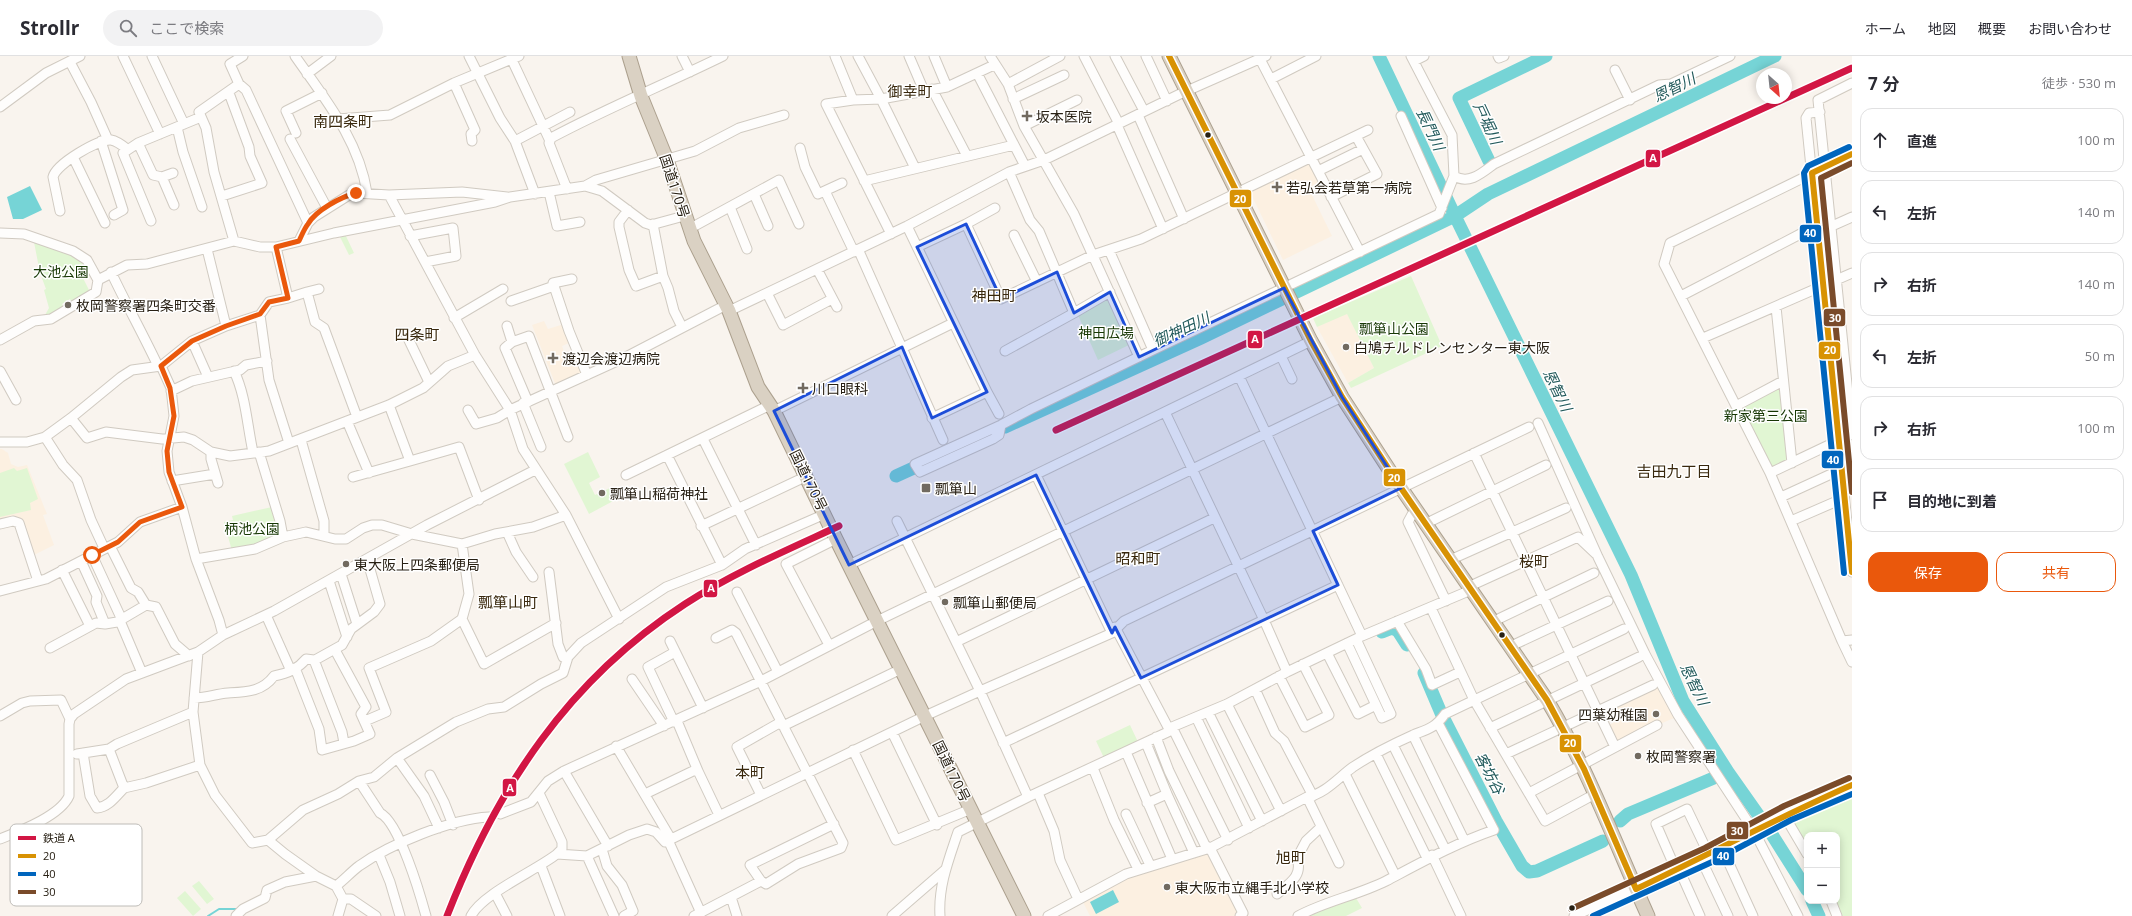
<!DOCTYPE html>
<html lang="ja">
<meta charset="utf-8">
<style>
:root{--surface:#fff;--page:#f2f2f3;--text:#2b2b33;--muted:#7c7c81;--line:#e1e1e2;--accent:#ea580c}
body{margin:0;font-family:"Open Sans","Noto Sans JP",sans-serif;background:var(--page);color:var(--text)}
.controls{position:absolute;right:12px;bottom:12px;display:grid;overflow:hidden;border-radius:8px;box-shadow:0 2px 10px #0003}
.controls button{width:36px;height:36px;display:grid;place-items:center;padding:0;border:0;border-bottom:1px solid var(--line);background:var(--surface);color:var(--text);font:20px sans-serif}
.compass{position:absolute;left:1756px;top:12px;width:36px;height:36px;border-radius:50%;background:var(--surface);box-shadow:0 2px 10px #0003;rotate:153deg}
.stop{position:absolute;width:12px;height:12px;margin:-9px;border:3px solid #ea580c;border-radius:50%;background:#fff}
.stop.end{background:#ea580c;border-color:#fff;box-shadow:0 1px 4px #0008}
.list{margin:0;padding:0;list-style:none}
h2{display:flex;justify-content:space-between;align-items:center;height:52px;margin:0;padding:0 16px;font-size:17px}
h2 small{font-size:13px;font-weight:400;color:var(--muted)}
.list li{display:grid;grid-template-columns:26px 1fr auto;gap:12px;align-items:center;box-sizing:border-box;height:64px;margin:0 8px 8px;padding:0 8px;border:1px solid var(--line);border-radius:12px}
.list b{display:block;font-size:15px;white-space:nowrap}
.list em{font-size:13px;font-style:normal;color:var(--muted)}
.actions{display:flex;gap:8px;padding:12px 16px}
.actions a{flex:1;padding:9px 0;border:1px solid var(--accent);border-radius:12px;text-align:center;font-size:14px;color:var(--accent)}
.actions .main{background:var(--accent);color:#fff}
.icon{flex:none;width:22px;height:22px;fill:none;stroke:currentColor;stroke-width:2;stroke-linecap:round;stroke-linejoin:round}
.map{position:relative;flex:none;width:1852px;height:860px;overflow:hidden}
header{display:flex;align-items:center;gap:24px;box-sizing:border-box;height:56px;padding:0 20px;background:var(--surface);border-bottom:1px solid var(--line)}
header strong{font-size:19px}
nav{display:flex;gap:22px;margin-inline-start:auto;font-size:14px}
.search{width:280px;height:36px;background:var(--page);display:flex;align-items:center;gap:10px;box-sizing:border-box;padding:0 14px;border-radius:22px;color:var(--muted);font-size:15px}
main{display:flex}
aside{flex:1;background:var(--surface)}
.map>svg:first-child{display:block}
.built{fill:#fcf0e1}
.green{fill:#e1f6d3}
.water{fill:#76d4d6}
.lines{fill:none;stroke-linecap:round;stroke-linejoin:round}
.stream{stroke:#76d4d6;stroke-width:2}
.river{stroke:#76d4d6;stroke-width:13}
.minor-casing{stroke:#d0cac1;stroke-width:11}
.highway-casing{stroke:#aca08e;stroke-width:15}
.minor{stroke:#fefdfc;stroke-width:9}
.highway{stroke:#dad1c3;stroke-width:13}
.bus-1-casing{stroke:#fff;stroke-width:9}
.bus-2-casing{stroke:#fff;stroke-width:9}
.bus-3-casing{stroke:#fff;stroke-width:9}
.bus-1{stroke:#d89203;stroke-width:6}
.bus-2{stroke:#0065bd;stroke-width:6}
.bus-3{stroke:#7a4b2a;stroke-width:6}
.rail-1-casing{stroke:#fff;stroke-width:10}
.rail-1{stroke:#d21644;stroke-width:7}
.route{stroke:#ea580c;stroke-width:5}
.marked{fill:#1d4ed8;fill-opacity:0.2;stroke:#1d4ed8;stroke-width:3;stroke-linejoin:round}
.poi-dot{fill:#716a60;stroke:#fff;stroke-width:1.5}
.bus-dot{fill:#282014;stroke:#fff;stroke-width:1.5}
.labels{text-anchor:middle;dominant-baseline:central;stroke-width:3;stroke-linejoin:round;paint-order:stroke}
.poi-label{font-size:14px;fill:#282014;stroke:#fff;text-anchor:start}
.street-label{font-size:14px;fill:#282014;stroke:#fff}
.park-label{font-size:14px;fill:#173804;stroke:#fff}
.water-label{font-size:15px;font-style:italic;fill:#21595a;stroke:#fff}
.neighbourhood-label{font-size:15px;fill:#39280d;stroke:#fff}
.key{fill:#fff;stroke:#bebcb8;stroke-width:1}
.key-label{font-size:11px;fill:#282014}
.line-badge{stroke:#fff;stroke-width:1.5}
.badge-label{font-size:11px;text-anchor:middle;font-weight:bold;fill:#fff}
</style>
<header>
<strong>Strollr</strong>
<div class="search"><svg class="icon" aria-label="search" viewBox="0 0 24 24"><circle cx="10" cy="10" r="6"/><path d="M15 15l6 6"/></svg>ここで検索</div>
<nav><a>ホーム</a><a>地図</a><a>概要</a><a>お問い合わせ</a></nav>
</header>
<main>
<div class="map">
<svg width="1852" height="860" viewBox="0 0 1852 860">
<rect width="100%" height="100%" fill="#f9f4ee"/>
<path class="built" d="M1309 104 1323 133 1312 139 1332 180 1283 204 1249 134Z
M1347 257 1374 312 1348 327 1317 271Z
M544 265 548 273 564 268 571 286 562 290 567 303 576 300 584 318 556 330 532 269Z
M0 393H2L8 397 11 408 18 411 27 409 47 458 43 459 54 489 32 500 20 464H0Z
M1656 628 1674 662 1616 687 1607 670 1623 662 1616 649Z
M1209 795 1241 856 1237 860H1090L1082 844 1129 819Z"/>
<path class="green" d="M345 178 354 197 349 199 339 179Z
M34 186 77 200 89 213 81 218 89 234 73 248 70 243 62 248 65 254 57 258 45 259 49 252 44 234 46 233 40 217Z
M1411 220 1442 290 1351 332 1348 327 1374 312 1347 258 1317 271 1313 262Z
M1110 242 1131 288 1098 304 1078 259Z
M1778 332 1782 333 1790 401 1785 409 1777 413 1771 410 1742 353 1745 348Z
M588 396 600 421 589 427 595 439 610 432 615 444 589 458 564 408Z
M14 412 17 415 27 412 38 443 30 447 31 454 0 461V417Z
M272 451 279 479 262 487 232 495 224 466 233 464 232 460Z
M1130 669 1138 686 1104 702 1096 685Z
M1852 741V860H1840L1834 845H1837V779H1807V793L1793 766Z
M199 825 214 843 207 848 192 830Z
M185 835 201 853 193 860 177 842Z
M1356 842 1362 852 1346 860H1303Z"/>
<path class="water" d="M30 130 42 154 23 163H13L7 141Z
M1113 834 1119 846 1096 858 1090 846Z"/>
<g class="lines">
<path class="stream" d="M1762 778 1771 777
M1730 795 1746 787
M1707 806 1720 800
M1684 817 1700 809
M1658 830 1678 820
M208 860 219 853H238"/>
<path class="river" d="M1379 0 1455 160 1631 519 1683 645 1728 716 1771 777 1807 834
M1489 105 1459 42 1546 0
M1005 371 1201 282 1455 160 1488 138 1775 0
M896 420 929 405
M1382 576 1392 572 1398 575 1407 589
M1424 617 1441 657 1496 765 1522 810 1529 816 1537 815 1603 785
M1620 765 1628 758 1728 716
M1812 845 1819 860"/>
<defs>
<path id="minor" d="M123 0 160 78
M152 0 184 68
M295 0C325 43 359 84 367 137
M469 0 500 62 515 85 535 138
M682 0 690 16
M835 0 853 44
M858 0 881 43 915 112
M909 0 924 35
M934 0 947 31
M990 0 1008 28 1024 70 1074 158 1139 301
M1084 0 1119 68
M1115 0 1144 55
M1146 0 1167 45
M1411 0 1452 79 1454 120
M1498 0 1499 2 1504 0
M1260 3 1360 196
M512 4 550 85
M1414 5 1424 0
M70 6 91 46 108 84
M1615 14 1630 44
M977 17 1025 110
M307 18 331 0
M1271 23 1316 0
M454 27 475 74 471 78 472 85
M1852 27 1818 44 1852 377
M239 28 246 34 308 167
M1008 28 1060 0
M932 33 967 100
M1013 43 1064 19
M0 51 46 17 80 0
M1820 56 1809 57 1806 62 1852 516
M1138 59 1184 163
M1401 60 1442 152
M338 63 390 59 454 27 519 0
M1117 69 1163 173
M1024 70 1077 44
M177 71 183 96 202 151
M296 77 286 55 322 37
M290 83 327 152
M101 85 123 154 114 159
M515 85 570 56
M138 87 153 119 162 121 173 117
M800 92 805 111 818 138 842 127
M1852 98 1670 187 1664 208 1770 417 1842 585 1852 584
M73 101 105 167
M1318 115 1363 93
M162 121 174 149
M864 125 1014 89
M585 130 602 135 645 167 651 169 684 160
M567 133 549 87 551 82C607 52 666 28 723 0
M825 135 854 196
M549 136 557 170 580 166
M754 138 768 170
M389 139 475 299 510 354 523 393 566 459 619 563
M222 140 262 127 250 100 249 91 229 37
M1331 141 1377 118 1356 80
M730 151 747 193
M628 154 619 166V171L629 214 636 230 663 220
M60 155 53 121C56 108 98 83 111 84 117 85 122 89 127 93
M151 165 123 97 138 87 201 61
M653 168 663 220 668 232 674 255 682 271
M966 168 995 152
M907 170 987 336 932 362
M1832 170 1852 161
M689 173 779 124 799 168
M0 177 24 178 73 195 87 204 98 224
M891 178 826 48 853 44 881 43 947 31 994 9
M1014 179 1037 226
M410 180 453 172 456 200 425 206
M234 185 214 116 206 72 199 56 239 28 230 8 243 0
M299 185 308 167 314 161 349 139 356 137 389 139 462 136 507 141
M917 191 966 168 1001 243 1093 199 1141 183 1368 74
M207 193 226 270
M858 193 943 384
M1109 194 1153 294
M817 213 837 251
M111 216C126 248 143 278 158 310
M572 223 553 227 569 275 587 319
M319 233 307 236 315 266 324 272 357 361
M767 237 783 269 832 243
M1681 240 1808 174 1818 172
M288 242 307 236
M511 245 554 230
M1776 251 1792 407
M729 255 907 170 1009 116 1044 104 1180 38 1266 0
M1074 257 1110 236
M260 259 269 324 289 387
M454 262 503 233
M507 270 512 286 505 292 528 346
M406 278 429 326
M1703 282 1852 217
M0 284 34 265 51 263 96 236 98 224 127 209 147 208 234 185 260 191H276L334 177 495 146 510 141 585 130 596 124 695 95 739 72 784 59
M192 285 208 321
M512 286 529 280 568 381
M1005 295 1074 257 1039 175 1030 164 1009 116
M1281 300 1292 323
M161 310 171 332 174 360 167 395 169 416 182 451 196 503 219 564 223 579
M0 315 16 344
M234 315C246 340 247 369 253 396
M1239 320 1362 580
M171 335 192 325 240 314 246 309 267 305
M987 336 999 358
M523 347 541 391
M389 349 410 405 459 391 479 444
M1736 350 1783 325
M468 354 476 368 497 362 510 354 624 302 726 249
M774 355 953 267
M1165 356 1264 564 1287 616
M71 362 87 382 106 376 162 383 184 381 193 384 211 396 230 400 269 395 389 349 423 332 448 310 475 299
M347 365 369 417
M1538 367 1598 501 1645 598 1678 659 1754 775 1798 860
M1001 369 999 379 993 383 920 416 915 408 1001 369 1031 353 1153 294 1439 158 1454 120C1469 129 1482 117 1494 108L1659 29 1671 28 1730 0
M45 381 63 409 77 424 91 464 104 492
M703 383 756 489
M301 384 324 465V480
M0 386H27L45 381 71 362 121 321 132 314 161 310 192 285 226 270 260 259 269 246 288 242 276 191
M211 396V403L218 427
M259 396 280 465 283 481
M1474 397 1615 691
M667 399 722 509
M1770 417 1852 378
M626 419 770 349
M1036 419 1112 577
M353 421 410 405
M172 425 215 418
M1781 441 1842 413
M1415 453 1408 466 1446 545
M1791 465 1844 442
M0 468 13 465 19 467 38 525
M1425 468 1546 409
M701 470 807 420
M507 476 516 496 533 521
M92 499 122 564
M196 503 255 493 283 481 306 476 335 483H346L363 472 372 469H382L412 478 462 488 495 478 533 471 566 459
M1450 504 1566 452
M81 505 97 540 96 546 105 568
M849 509 1311 285
M62 514 90 570
M549 516 558 588 563 601H568
M341 518 357 568
M329 525 347 581
M1468 531 1578 481 1596 498
M0 535 46 523 118 486 140 466 182 451
M737 536 778 616
M146 549 156 551 175 588 189 600
M1431 552 1474 644 1545 765 1595 738
M266 559 291 615
M462 563 484 608 556 567
M120 565 142 617
M1397 565 1426 613 1432 629 1460 616
M1492 566 1594 517
M1115 571 1170 675
M670 585 703 652
M1842 585 1852 606
M956 586 1214 462
M1347 587 1382 662 1391 658 1356 583
M829 589 786 508 836 483
M1509 591 1608 545
M50 592 96 567 105 568 117 566 146 549 138 536 131 532 110 490
M198 596 193 656 200 709 215 739 252 787 268 784 303 754 338 738 359 725 374 721 397 702 456 666 488 653 504 651 541 628 563 617 568 601 581 587 666 531 722 509 745 493 825 458
M1327 597 1358 658 1376 649
M315 604 342 589 351 573 374 556 380 548 367 503
M295 612 319 673 322 694 354 685 370 678 361 658 366 651 335 594
M1279 620 1305 671 1329 659 1303 608
M632 623 664 670
M1255 633 1275 677 1284 685 1313 740
M194 642C208 642 215 638 228 637 246 636 262 636 274 620 286 618 298 613 306 603L314 604 342 676 344 687
M1227 648 1281 755
M1208 656 1262 765
M0 660 22 647 30 645 61 644 70 663
M1196 661 1249 772
M365 665 386 656 369 612 431 585 462 563 469 538 462 488
M677 665 698 715
M674 666 648 611 675 596
M783 670 901 613
M1172 671 1228 784
M1490 672 1639 601
M892 676 937 769
M1413 679 1464 784
M1156 681 1169 715 1205 789 1210 792 1243 857 1240 860
M1003 687 1338 529
M1146 687 1167 738 1147 747
M1393 689 1445 793
M616 690 671 783
M853 694 896 784 971 753
M1126 696 1172 803
M83 697 90 740 97 752C109 751 116 740 124 732L109 693
M77 698 109 693 117 688 193 656
M1376 698 1427 802
M1506 698 1653 629
M397 702 424 740 439 772
M1093 712 1114 764 1138 813
M564 715 608 790
M1345 718 1395 819
M430 719 444 746 453 769
M359 725 380 757C399 766 420 838 426 860
M124 732 146 727 200 709
M539 737 562 786V793L557 798 587 800 629 779 647 773 656 776 665 786 925 660 980 635 897 465
M1038 737 1054 775 1060 804 1078 843
M1529 737 1657 669
M645 738 693 715H698L719 759
M1167 738 1194 797
M761 739 737 691 781 666
M1028 741 980 635 1112 577 1124 565 1529 371
M1307 741 1339 807
M500 758 531 746 548 725 564 715 759 626 877 565 1342 341
M1126 758 1150 809
M1784 759 1807 798
M0 783C20 775 60 760 69 740V668L70 663 74 658 126 623 198 596 223 579 274 555 427 469 535 414
M268 784 285 798 316 820 336 830 343 843 338 860
M668 784 701 857
M1722 792 1753 860
M602 793 607 810 622 829 633 855 624 860
M379 799 390 826 400 860
M1432 799 1461 860
M587 800 614 860
M1701 803 1728 860
M541 810 560 860
M1679 813 1700 860
M1676 814 1656 768 1687 753 1709 799
M761 825 750 809 834 768
M336 830C344 824 351 816 359 810 390 788 451 763 489 761
M495 837 507 860
M1277 838C1290 827 1303 820 1297 802L1306 785 1321 771
M731 841 737 860
M343 843H351L376 860
M1831 845 1837 860
M236 860 243 853 265 842 267 834 285 826 316 820
M471 860C482 838 535 815 557 798
M694 860 761 825 766 828 798 808 841 792 843 787 736 577 732 574 716 582
M892 860 945 814
M940 860C938 830 949 803 958 776L1028 741 1170 675 1172 671 1227 648 1287 616 1362 580 1471 534
M1048 860 1126 818 1210 792 1307 741C1325 738 1339 721 1353 711 1371 699 1393 688 1413 679 1428 673 1435 672 1445 658L1624 573
M1298 860C1326 845 1358 839 1386 825 1422 806 1456 787 1494 774L1438 667
M1574 860 1709 799 1788 757 1852 729"/>
<path id="highway" d="M629 0 641 40 667 104 694 185 729 255 758 331 774 355 836 483 1024 860
M1169 0 1311 285 1342 341 1401 432 1547 644C1588 713 1615 787 1648 860"/>
</defs>
<use href="#minor" class="minor-casing"/>
<use href="#highway" class="highway-casing"/>
<use href="#minor" class="minor"/>
<use href="#highway" class="highway"/>
<defs>
<path id="bus-1" d="M1169 0 1311 285 1342 341 1401 432 1547 644 1584 713 1636 833
M1852 98 1812 117 1852 516
M1636 833C1708 799 1779 761 1852 729"/>
<path id="bus-2" d="M1844 517 1804 117 1808 110 1849 91
M1593 860 1712 806 1791 764 1852 738"/>
<path id="bus-3" d="M1852 107 1821 122 1852 436
M1571 853 1705 792 1784 750 1849 722"/>
</defs>
<use href="#bus-1" class="bus-1-casing"/>
<use href="#bus-2" class="bus-2-casing"/>
<use href="#bus-3" class="bus-3-casing"/>
<use href="#bus-1" class="bus-1"/>
<use href="#bus-2" class="bus-2"/>
<use href="#bus-3" class="bus-3"/>
<defs>
<path id="rail-1" d="M1056 374 1852 12
M447 860C497 732 568 624 685 548 733 517 787 494 839 470"/>
</defs>
<use href="#rail-1" class="rail-1-casing"/>
<use href="#rail-1" class="rail-1"/>
</g>
<g class="lines">
<path class="route" d="M92 499 118 486 140 466 182 451 169 416 167 395 174 360 170 332 161 310 192 285 226 270 260 258 269 246 288 242 276 191 299 185C302 179 304 173 308 168 316 154 341 141 356 137"/>
</g>
<path class="marked" d="M966 168 1001 243 1057 216 1074 257 1110 236 1139 301 1284 232 1342 341 1401 432 1313 475 1338 529 1141 622 1115 571 1112 577 1036 419 849 509 774 355 902 291 932 362 987 336 917 191Z"/>
<g class="poi-dot">
<path d="M1025 54h4v4h4v4h-4v4h-4v-4h-4v-4h4z"/>
<path d="M1275 125h4v4h4v4h-4v4h-4v-4h-4v-4h4z"/>
<circle cx="68" cy="249" r="4"/>
<circle cx="1346" cy="291" r="4"/>
<path d="M551 296h4v4h4v4h-4v4h-4v-4h-4v-4h4z"/>
<path d="M801 326h4v4h4v4h-4v4h-4v-4h-4v-4h4z"/>
<rect x="921" y="427" width="10" height="10" rx="2"/>
<circle cx="602" cy="437" r="4"/>
<circle cx="346" cy="508" r="4"/>
<circle cx="945" cy="546" r="4"/>
<circle cx="1656" cy="658" r="4"/>
<circle cx="1638" cy="700" r="4"/>
<circle cx="1167" cy="831" r="4"/>
</g>
<g class="bus-dot">
<circle cx="1208" cy="79" r="3.5"/>
<circle cx="1502" cy="579" r="3.5"/>
<circle cx="1572" cy="852" r="3.5"/>
</g>
<g class="labels">
<g class="poi-label">
<text x="1036" y="60">坂本医院</text>
<text x="1286" y="131">若弘会若草第一病院</text>
<text x="76" y="249">枚岡警察署四条町交番</text>
<text x="1354" y="291">白鳩チルドレンセンター東大阪</text>
<text x="562" y="302">渡辺会渡辺病院</text>
<text x="812" y="332">川口眼科</text>
<text x="935" y="432">瓢箪山</text>
<text x="610" y="437">瓢箪山稲荷神社</text>
<text x="354" y="508">東大阪上四条郵便局</text>
<text x="953" y="546">瓢箪山郵便局</text>
<text x="1648" y="658" text-anchor="end">四葉幼稚園</text>
<text x="1646" y="700">枚岡警察署</text>
<text x="1175" y="831">東大阪市立縄手北小学校</text>
</g>
<g class="street-label">
<text transform="translate(675 130) rotate(72)">国道170号</text>
<text transform="translate(809 424) rotate(64)">国道170号</text>
<text transform="translate(952 715) rotate(64)">国道170号</text>
</g>
<g class="park-label">
<text x="61" y="215">大池公園</text>
<text x="1394" y="272">瓢箪山公園</text>
<text x="1106" y="276">神田広場</text>
<text x="1766" y="359">新家第三公園</text>
<text x="252" y="472">柄池公園</text>
</g>
<g class="water-label">
<text transform="translate(1674 31) rotate(-26)">恩智川</text>
<text transform="translate(1488 67) rotate(65)">戸堀川</text>
<text transform="translate(1431 73) rotate(65)">長門川</text>
<text transform="translate(1181 273) rotate(-25)">御神田川</text>
<text transform="translate(1558 334) rotate(64)">恩智川</text>
<text transform="translate(1695 628) rotate(64)">恩智川</text>
<text transform="translate(1490 717) rotate(62)">客坊谷</text>
</g>
<g class="neighbourhood-label">
<text x="910" y="35">御幸町</text>
<text x="343" y="65">南四条町</text>
<text x="994" y="239">神田町</text>
<text x="417" y="278">四条町</text>
<text x="1674" y="415">吉田九丁目</text>
<text x="1138" y="502">昭和町</text>
<text x="1534" y="505">桜町</text>
<text x="508" y="546">瓢箪山町</text>
<text x="750" y="716">本町</text>
<text x="1291" y="801">旭町</text>
</g>
</g>
<rect x="10" y="768" width="132" height="82" rx="6" class="key"/>
<rect x="18" y="780" width="18" height="4" fill="#d21644"/>
<rect x="18" y="798" width="18" height="4" fill="#d89203"/>
<rect x="18" y="816" width="18" height="4" fill="#0065bd"/>
<rect x="18" y="834" width="18" height="4" fill="#7a4b2a"/>
<g class="key-label">
<text x="43" y="786">鉄道 A</text>
<text x="43" y="804">20</text>
<text x="43" y="822">40</text>
<text x="43" y="840">30</text>
</g>
<g class="line-badge">
<rect x="1645" y="93" width="16" height="19" rx="4" fill="#d21644"/>
<rect x="1229" y="133" width="23" height="19" rx="4" fill="#d89203"/>
<rect x="1799" y="168" width="23" height="19" rx="4" fill="#0065bd"/>
<rect x="1823" y="252" width="23" height="19" rx="4" fill="#7a4b2a"/>
<rect x="1247" y="274" width="16" height="19" rx="4" fill="#d21644"/>
<rect x="1818" y="285" width="23" height="19" rx="4" fill="#d89203"/>
<rect x="1821" y="394" width="23" height="19" rx="4" fill="#0065bd"/>
<rect x="1383" y="412" width="23" height="19" rx="4" fill="#d89203"/>
<rect x="703" y="523" width="15" height="19" rx="4" fill="#d21644"/>
<rect x="1559" y="678" width="23" height="19" rx="4" fill="#d89203"/>
<rect x="502" y="722" width="15" height="19" rx="4" fill="#d21644"/>
<rect x="1726" y="765" width="23" height="19" rx="4" fill="#7a4b2a"/>
<rect x="1712" y="791" width="23" height="19" rx="4" fill="#0065bd"/>
</g>
<g class="badge-label">
<text x="1653" y="106">A</text>
<text x="1240" y="147">20</text>
<text x="1810" y="181">40</text>
<text x="1835" y="266">30</text>
<text x="1255" y="287">A</text>
<text x="1830" y="298">20</text>
<text x="1833" y="408">40</text>
<text x="1394" y="426">20</text>
<text x="711" y="536">A</text>
<text x="1570" y="691">20</text>
<text x="510" y="736">A</text>
<text x="1737" y="779">30</text>
<text x="1723" y="804">40</text>
</g>
</svg>
<div class="controls">
<button>+</button>
<button>−</button>
</div>
<svg class="compass" viewBox="-18 -18 36 36"><path d="M0-13l5 13h-10z" fill="#e53935"/><path d="M0 13l5-13h-10z" fill="#7c7c81"/></svg>
<div class="stop" style="left:92px;top:499px"></div>
<div class="stop end" style="left:356px;top:137px"></div>
</div>
<aside>
<h2>7 分<small>徒歩 · 530 m</small></h2>
<ul class="list">
<li><svg class="icon" aria-label="ahead" viewBox="0 0 24 24"><path d="M12 20V5M6 11l6-6 6 6"/></svg><div><b>直進</b></div><em>100 m</em></li>
<li><svg class="icon" aria-label="left" viewBox="0 0 24 24"><path d="M17 20v-9H6M10 6l-5 5 5 5"/></svg><div><b>左折</b></div><em>140 m</em></li>
<li><svg class="icon" aria-label="right" viewBox="0 0 24 24"><path d="M7 20v-9h11M14 6l5 5-5 5"/></svg><div><b>右折</b></div><em>140 m</em></li>
<li><svg class="icon" aria-label="left" viewBox="0 0 24 24"><path d="M17 20v-9H6M10 6l-5 5 5 5"/></svg><div><b>左折</b></div><em>50 m</em></li>
<li><svg class="icon" aria-label="right" viewBox="0 0 24 24"><path d="M7 20v-9h11M14 6l5 5-5 5"/></svg><div><b>右折</b></div><em>100 m</em></li>
<li><svg class="icon" aria-label="arrive" viewBox="0 0 24 24"><path d="M6 21V4h12l-3 4 3 4H6"/></svg><div><b>目的地に到着</b></div></li>
</ul>
<div class="actions"><a class="main">保存</a><a>共有</a></div>
</aside>
</main>
